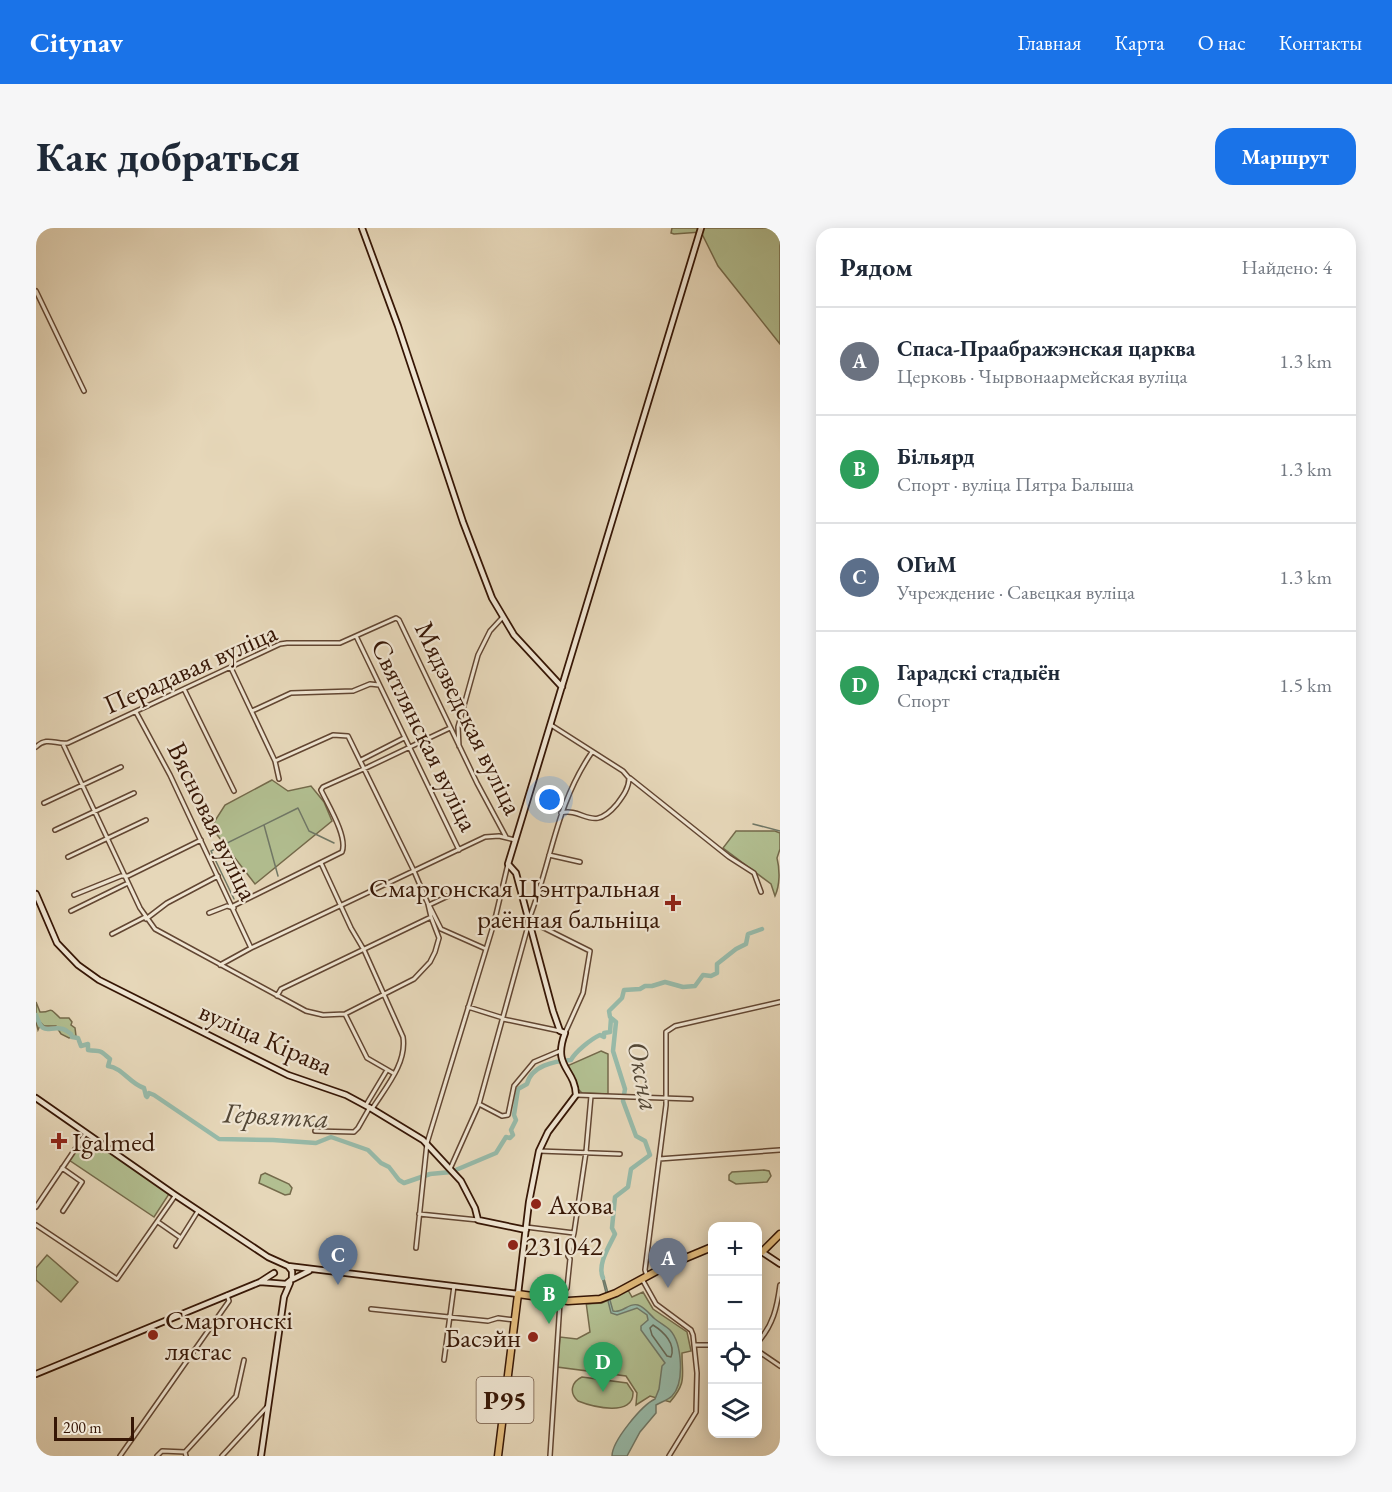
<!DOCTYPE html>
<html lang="ru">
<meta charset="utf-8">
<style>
:root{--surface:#fff;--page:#f6f6f7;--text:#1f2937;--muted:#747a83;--line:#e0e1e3;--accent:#1a73e8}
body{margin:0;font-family:"EB Garamond",serif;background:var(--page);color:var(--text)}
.controls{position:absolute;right:18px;bottom:18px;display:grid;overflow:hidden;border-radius:12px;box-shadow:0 3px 15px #0003}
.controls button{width:54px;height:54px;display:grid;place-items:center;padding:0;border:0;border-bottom:2px solid var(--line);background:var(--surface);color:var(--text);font:30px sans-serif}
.scale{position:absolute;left:18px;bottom:15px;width:80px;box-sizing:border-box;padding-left:6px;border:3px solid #361605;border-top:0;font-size:16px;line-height:21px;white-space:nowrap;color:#361605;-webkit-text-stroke:4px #efe5d2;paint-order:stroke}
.you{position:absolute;left:514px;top:572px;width:21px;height:21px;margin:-15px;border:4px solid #fff;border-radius:50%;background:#1a73e8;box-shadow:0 0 0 9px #1a73e833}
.badge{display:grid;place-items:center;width:39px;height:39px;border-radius:50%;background:var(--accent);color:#fff;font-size:20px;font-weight:700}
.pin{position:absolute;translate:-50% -50px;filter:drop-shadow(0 2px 3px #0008)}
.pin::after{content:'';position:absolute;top:32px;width:21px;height:18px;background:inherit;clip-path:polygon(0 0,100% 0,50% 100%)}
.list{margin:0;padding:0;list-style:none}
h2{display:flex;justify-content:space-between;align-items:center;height:78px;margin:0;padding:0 24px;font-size:26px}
h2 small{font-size:20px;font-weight:400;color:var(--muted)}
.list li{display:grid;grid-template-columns:39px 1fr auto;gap:18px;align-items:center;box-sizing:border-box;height:108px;padding:0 24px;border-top:2px solid var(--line)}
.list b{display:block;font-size:22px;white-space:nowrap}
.list p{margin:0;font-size:20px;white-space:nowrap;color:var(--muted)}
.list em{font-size:20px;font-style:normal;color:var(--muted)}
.icon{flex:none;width:33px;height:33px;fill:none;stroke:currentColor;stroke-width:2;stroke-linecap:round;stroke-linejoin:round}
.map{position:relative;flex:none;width:744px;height:1228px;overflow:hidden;border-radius:18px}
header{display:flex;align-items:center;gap:36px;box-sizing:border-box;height:84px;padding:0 30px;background:var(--accent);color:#fff}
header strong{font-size:28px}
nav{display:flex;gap:33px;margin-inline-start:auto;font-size:21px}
.intro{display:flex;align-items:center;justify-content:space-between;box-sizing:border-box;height:144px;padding:0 36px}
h1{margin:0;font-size:42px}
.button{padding:15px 27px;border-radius:18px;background:var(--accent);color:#fff;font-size:21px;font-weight:700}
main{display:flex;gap:36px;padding:0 36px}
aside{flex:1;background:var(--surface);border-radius:18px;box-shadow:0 3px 15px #0003}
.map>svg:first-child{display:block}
.green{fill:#b2bf91;stroke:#746a4b;stroke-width:1.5}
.water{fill:#97baa9;stroke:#707867;stroke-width:1.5}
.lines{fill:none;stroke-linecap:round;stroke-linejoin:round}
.shore{stroke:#666857;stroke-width:1.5}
.stream{stroke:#707867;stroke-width:1.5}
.river{stroke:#97baa9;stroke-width:4.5}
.street-casing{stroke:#624632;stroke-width:6}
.secondary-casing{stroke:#361605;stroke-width:8}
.primary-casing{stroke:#361605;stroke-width:9}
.street{stroke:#efe5d2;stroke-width:3}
.secondary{stroke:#efe5d2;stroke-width:4.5}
.primary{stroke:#e3bc7c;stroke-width:6}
.poi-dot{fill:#8f2418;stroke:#efe5d2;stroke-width:2}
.labels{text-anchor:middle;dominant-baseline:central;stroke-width:4.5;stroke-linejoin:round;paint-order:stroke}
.shield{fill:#efe5d2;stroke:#6e5442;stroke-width:1.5}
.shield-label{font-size:26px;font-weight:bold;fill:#361605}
.street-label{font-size:27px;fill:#361605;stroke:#efe5d2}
.poi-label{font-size:27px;fill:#361605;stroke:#efe5d2;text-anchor:start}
.water-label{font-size:28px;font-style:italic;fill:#534736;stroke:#efe5d2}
</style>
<header>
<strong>Citynav</strong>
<nav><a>Главная</a><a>Карта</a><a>О нас</a><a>Контакты</a></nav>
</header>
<div class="intro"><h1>Как добраться</h1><a class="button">Маршрут</a></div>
<main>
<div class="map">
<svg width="744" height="1228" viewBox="0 0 744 1228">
<rect width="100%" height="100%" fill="#e6d7b9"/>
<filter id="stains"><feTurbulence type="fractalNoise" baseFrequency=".00333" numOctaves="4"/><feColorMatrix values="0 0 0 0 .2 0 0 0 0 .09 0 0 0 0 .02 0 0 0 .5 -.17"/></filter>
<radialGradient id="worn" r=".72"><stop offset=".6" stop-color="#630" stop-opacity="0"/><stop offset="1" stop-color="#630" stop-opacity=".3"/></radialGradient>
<path class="green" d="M636 0H744V116L682 38 665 4 638 6 635 5Z
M236 552 252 563 275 558 288 574 296 593 219 656 175 599 189 577Z
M700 603H739L744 605V621L741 630C744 642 744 657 739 668L735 656 687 620Z
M0 774 4 784C18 785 10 776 24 790H33L36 794 35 797 39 800 40 808 33 810 25 806 20 798H8L5 795 2 802 0 794Z
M565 823 572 826V866L546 865 542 861 531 838Z
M50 908 133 966 118 989 33 932Z
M728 942 733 943 735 948 731 954 700 956 693 952V947L696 944Z
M229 945 253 956 256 960 254 966 249 967 223 955 225 947Z
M11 1027 42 1054 25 1074 0 1052V1040Z
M592 1062 596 1069 607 1064 617 1081 651 1104 655 1123 646 1125C646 1149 651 1154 634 1174L614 1168 600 1177 601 1165 590 1148 521 1139 524 1109 541 1111 554 1104 550 1074 551 1076 566 1075Z
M546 1149 591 1155 597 1164C598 1189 557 1179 542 1173 533 1165 535 1154 546 1149Z"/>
<path class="water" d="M565 1045 567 1047 577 1083C586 1086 593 1074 602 1077 609 1079 615 1088 619 1091 624 1095 630 1098 634 1102 646 1115 649 1155 636 1168 632 1172 625 1174 620 1177V1185L604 1204 591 1228H576C576 1213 606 1177 619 1171L623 1161 626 1138 629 1135 605 1102V1098L612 1092 611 1087 601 1080 581 1087 575 1085Z"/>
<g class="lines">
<path class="shore" d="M617 1097C628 1104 640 1116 635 1129L631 1128 616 1107 614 1100Z"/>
<path class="stream" d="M717 596 744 603
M228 597 242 648
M198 671 175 623 262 580 273 603 298 615"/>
<path class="river" d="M0 787C8 810 12 797 27 801 30 802 32 804 35 806L36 809 42 810 45 818 52 816V822C67 824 62 821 74 831L72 838C87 840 94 856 108 860L110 868 111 869 113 865 118 867 183 911 237 912 280 915 295 909 332 922 345 935 353 939 363 952 368 955 394 946 415 944 460 925 470 909 474 910 477 907 475 902 480 892 478 887 482 861 491 856C495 838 518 833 535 832 539 824 555 811 564 807L568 809V805L574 804 575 790
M567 1050C561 1036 573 1019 579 1006L576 1000 579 969 592 959 595 941 614 927 609 913 600 908 587 873 589 861 577 823 580 794 574 789 573 783 586 770 588 762 604 761 609 758H616L629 754 647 759 659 758 667 747 675 748 681 745V736L700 721 710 716 712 706 726 701"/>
<defs>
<path id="street" d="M0 63 48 163
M320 408 423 622
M195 440 239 533 243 551
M148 461 198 563
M216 483 255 465 317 463 334 456 343 457
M100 484 134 547 215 720
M515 497 587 543 593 550C593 560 587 568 581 576 556 606 548 579 525 585
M27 516 104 680 119 701 270 783 287 787 309 786 378 751 394 734 399 724 403 710 395 689 392 676 378 643 312 508 297 507 239 533
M423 518 422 499 442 427 454 403 466 390
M0 519C11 508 20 517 32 515L244 416 251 415H304L360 390 363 392 441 555 470 609
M325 532 368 510
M594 550 693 629 718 645 725 664
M8 575 85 539
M19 602 98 565
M513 627 544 634
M32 629 110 592
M285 635 315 700 328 722 367 809C371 835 350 859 336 881
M38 667 85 648H92L165 612
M393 677 412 668
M197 678 306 624C312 609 292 577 285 562L287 559 332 539 414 500
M394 679 405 701 450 721
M35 683 92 655
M173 685 191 678 198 680
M110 691 131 675 182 648
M493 691C516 633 519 578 556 524
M492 692 554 723 547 765 529 805
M76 706 109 689
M184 737 215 720 449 609 463 608 479 612
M241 768 245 761 395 689
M432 779 467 790
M309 786 331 830 357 845
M467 791 524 803
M540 867 655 871
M443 876 466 888 472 887 478 858 498 834 524 823
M330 877 351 842
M279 903 318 904 322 900 334 879
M503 923 584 926
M623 931 744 922
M26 940 46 954 27 983
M414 941 443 876 492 698
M0 979 50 905
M383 986 442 992
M122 994 145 1010
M0 997 81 1051 139 968
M490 999 538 1005
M140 1018 162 983
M380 1020 391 915 458 695 472 636
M611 1048 609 1042 630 877V804L639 798 744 774
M606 1051 620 1076 655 1102 657 1107 661 1145 660 1184 633 1228
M335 1081 452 1093 462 1090 479 1092
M722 1114C737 1097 741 1080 744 1057
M658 1117H676
M722 1123 744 1138
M408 1132 418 1058
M84 1228 193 1073 191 1067
M121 1228 126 1223 149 1224
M150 1228 149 1224 200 1168 208 1132
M186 1228 231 1179
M514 1228 524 1074 528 1064 531 1060 534 1031 532 1028 538 1005 550 924 555 868"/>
<path id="secondary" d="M326 0 362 98 427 294 456 370 478 407 526 459
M0 666 21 715 42 737 63 752 252 847 310 867 336 881 387 912 425 953 439 980 442 992 490 1002
M0 870 139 967 232 1029 252 1038 256 1043V1051L250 1056 224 1054
M726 1024 744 1036
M252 1038 482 1066 493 974 503 923 512 904 540 867C539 840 516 840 529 805L524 803 517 783 480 645 472 636 665 0
M257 1051 273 1043
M0 1146 224 1054 238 1045
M225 1228 248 1069 254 1055"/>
<path id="primary" d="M722 1022 726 1024 744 1006
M462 1228 482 1066 532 1073 564 1071 580 1065 628 1039 676 1019"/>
</defs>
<use href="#street" class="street-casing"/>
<use href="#secondary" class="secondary-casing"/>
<use href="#primary" class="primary-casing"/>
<use href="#street" class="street"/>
<use href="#secondary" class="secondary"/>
<use href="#primary" class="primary"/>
</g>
<g class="poi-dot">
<path d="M634 666h6v6h6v6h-6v6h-6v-6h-6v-6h6z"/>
<path d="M20 904h6v6h6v6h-6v6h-6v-6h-6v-6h6z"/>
<circle cx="500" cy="976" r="6"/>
<circle cx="477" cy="1017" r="6"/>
<circle cx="117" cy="1107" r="6"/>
<circle cx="497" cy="1109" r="6"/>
</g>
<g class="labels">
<rect class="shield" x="440.5" y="1149" width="57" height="46" rx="4.5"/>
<g class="shield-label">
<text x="469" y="1172">Р95</text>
</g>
<g class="street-label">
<text transform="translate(154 440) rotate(-24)">Перадавая вуліца</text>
<text transform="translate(433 490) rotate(64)">Мядзведская вуліца</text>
<text transform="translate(389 507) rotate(64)">Святлянская вуліца</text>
<text transform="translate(177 593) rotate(64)">Вясновая вуліца</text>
<text transform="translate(230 810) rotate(24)">вуліца Кірава</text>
</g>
<g class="poi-label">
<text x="624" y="659" text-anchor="end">Смаргонская Цэнтральная<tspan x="624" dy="31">раённая бальніца</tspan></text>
<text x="36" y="913">Igalmed</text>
<text x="512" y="976">Ахова</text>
<text x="489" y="1017">231042</text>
<text x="129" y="1091">Смаргонскі<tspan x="129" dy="31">лясгас</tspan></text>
<text x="485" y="1109" text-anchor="end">Басэйн</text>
</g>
<g class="water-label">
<text transform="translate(608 848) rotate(79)">Оксна</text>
<text transform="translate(240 887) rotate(3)">Гервятка</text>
</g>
</g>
<rect width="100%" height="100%" filter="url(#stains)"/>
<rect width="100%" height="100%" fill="url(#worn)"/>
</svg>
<div class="controls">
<button>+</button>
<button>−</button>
<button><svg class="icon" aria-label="locate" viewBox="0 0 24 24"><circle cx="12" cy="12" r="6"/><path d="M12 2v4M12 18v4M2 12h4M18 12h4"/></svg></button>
<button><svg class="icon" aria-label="layers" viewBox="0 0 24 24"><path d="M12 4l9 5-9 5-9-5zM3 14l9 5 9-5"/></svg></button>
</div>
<div class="scale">200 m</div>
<div class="you"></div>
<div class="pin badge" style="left:632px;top:1060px;background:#6b7280">A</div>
<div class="pin badge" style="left:513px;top:1096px;background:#2e9e5b">B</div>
<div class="pin badge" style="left:302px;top:1057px;background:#5c6f8a">C</div>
<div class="pin badge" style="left:567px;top:1164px;background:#2e9e5b">D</div>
</div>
<aside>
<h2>Рядом<small>Найдено: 4</small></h2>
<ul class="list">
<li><span class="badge" style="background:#6b7280">A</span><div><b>Спаса-Праабражэнская царква</b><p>Церковь · Чырвонаармейская вуліца</p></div><em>1.3 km</em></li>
<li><span class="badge" style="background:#2e9e5b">B</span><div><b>Більярд</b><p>Спорт · вуліца Пятра Балыша</p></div><em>1.3 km</em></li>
<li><span class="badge" style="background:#5c6f8a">C</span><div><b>ОГиМ</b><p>Учреждение · Савецкая вуліца</p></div><em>1.3 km</em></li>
<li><span class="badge" style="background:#2e9e5b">D</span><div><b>Гарадскі стадыён</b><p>Спорт</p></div><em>1.5 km</em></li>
</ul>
</aside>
</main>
